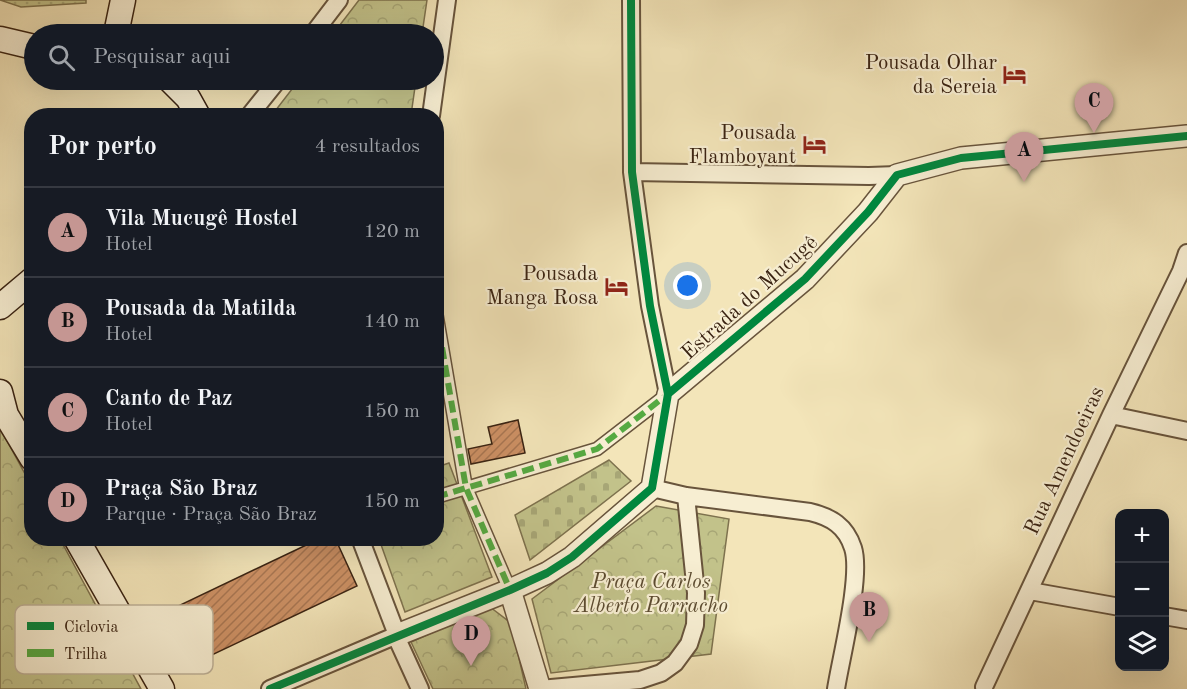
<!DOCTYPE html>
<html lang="pt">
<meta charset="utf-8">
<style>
:root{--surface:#171b24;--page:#20242c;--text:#f1f3f6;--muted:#9ea1a6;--line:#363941;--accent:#c59692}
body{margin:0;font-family:"Old Standard TT",serif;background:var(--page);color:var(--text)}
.controls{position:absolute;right:18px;bottom:18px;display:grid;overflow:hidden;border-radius:12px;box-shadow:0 6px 24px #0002}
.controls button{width:54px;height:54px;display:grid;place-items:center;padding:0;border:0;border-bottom:2px solid var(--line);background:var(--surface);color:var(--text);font:30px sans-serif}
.you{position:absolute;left:688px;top:286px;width:21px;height:21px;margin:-15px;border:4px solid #fff;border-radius:50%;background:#1a73e8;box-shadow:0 0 0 9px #1a73e833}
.badge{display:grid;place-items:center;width:39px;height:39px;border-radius:50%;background:var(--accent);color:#111;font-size:20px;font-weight:700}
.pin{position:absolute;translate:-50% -50px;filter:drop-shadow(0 2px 3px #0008)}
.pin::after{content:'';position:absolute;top:32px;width:21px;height:18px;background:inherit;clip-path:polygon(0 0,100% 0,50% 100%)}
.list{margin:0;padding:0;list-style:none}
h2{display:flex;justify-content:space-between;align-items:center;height:78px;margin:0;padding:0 24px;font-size:26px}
h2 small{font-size:20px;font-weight:400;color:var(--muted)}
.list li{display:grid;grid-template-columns:39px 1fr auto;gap:18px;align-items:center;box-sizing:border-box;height:90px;padding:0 24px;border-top:2px solid var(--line)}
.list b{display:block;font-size:22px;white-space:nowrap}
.list p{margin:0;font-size:20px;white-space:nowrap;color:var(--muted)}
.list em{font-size:20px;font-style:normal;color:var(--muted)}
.icon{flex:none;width:33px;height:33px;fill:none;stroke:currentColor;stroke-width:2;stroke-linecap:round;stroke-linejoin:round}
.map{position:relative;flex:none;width:1187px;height:689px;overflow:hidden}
.search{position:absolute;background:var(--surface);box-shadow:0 6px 24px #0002;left:24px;top:24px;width:420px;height:66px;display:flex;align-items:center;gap:15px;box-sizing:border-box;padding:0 21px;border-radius:33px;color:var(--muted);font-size:22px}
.panel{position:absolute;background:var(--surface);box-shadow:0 6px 24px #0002;left:24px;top:108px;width:420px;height:438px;border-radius:24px}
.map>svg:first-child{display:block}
.grass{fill:url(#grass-dots);stroke:#7e724e;stroke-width:1.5}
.cemetery{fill:url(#cemetery-stones);stroke:#7e724e;stroke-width:1.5}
.park{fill:url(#park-crowns);stroke:#7e724e;stroke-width:1.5}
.building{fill:url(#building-hatch);stroke:#3a2312;stroke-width:1.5}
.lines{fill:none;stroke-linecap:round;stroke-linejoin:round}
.pedestrian-casing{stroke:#68543c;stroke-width:15}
.minor-casing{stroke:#68543c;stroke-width:20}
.tertiary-casing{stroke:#68543c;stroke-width:24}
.secondary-casing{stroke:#3a2312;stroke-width:27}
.pedestrian{stroke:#f7eed2;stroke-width:12}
.minor{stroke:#f7eed2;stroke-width:16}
.tertiary{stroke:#f7eed2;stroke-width:21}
.secondary{stroke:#f7eed2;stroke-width:24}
.quiet{stroke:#55aa42;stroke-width:6;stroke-dasharray:12 6;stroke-linecap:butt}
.cycleway-casing{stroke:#f7eed2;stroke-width:11}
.cycleway{stroke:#00873e;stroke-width:8}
.labels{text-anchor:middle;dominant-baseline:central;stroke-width:4.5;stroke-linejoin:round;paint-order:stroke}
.poi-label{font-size:21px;fill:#3a2312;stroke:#f7eed2;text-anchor:end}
.street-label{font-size:21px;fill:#3a2312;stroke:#f7eed2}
.park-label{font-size:21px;font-style:italic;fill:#5c4b30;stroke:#f7eed2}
.key{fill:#f7eed2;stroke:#beb198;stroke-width:1.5}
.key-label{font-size:16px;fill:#3a2312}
</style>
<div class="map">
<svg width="1187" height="689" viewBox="0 0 1187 689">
<defs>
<pattern id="grass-dots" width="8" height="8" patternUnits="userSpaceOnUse" patternTransform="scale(1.5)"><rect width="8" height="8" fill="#c2c28a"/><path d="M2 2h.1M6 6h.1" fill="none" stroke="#a7a676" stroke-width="1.8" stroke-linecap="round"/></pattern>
<pattern id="cemetery-stones" width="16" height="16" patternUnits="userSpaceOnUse" patternTransform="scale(1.5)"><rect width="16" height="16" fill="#c2c28a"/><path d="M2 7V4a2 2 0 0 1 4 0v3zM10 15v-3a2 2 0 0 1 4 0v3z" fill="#a7a676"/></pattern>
<pattern id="park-crowns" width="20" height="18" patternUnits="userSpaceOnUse" patternTransform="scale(1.5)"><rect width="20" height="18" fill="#c2c28a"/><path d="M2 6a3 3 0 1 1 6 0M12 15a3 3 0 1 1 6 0" fill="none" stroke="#a7a676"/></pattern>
<pattern id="building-hatch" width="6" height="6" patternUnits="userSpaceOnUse" patternTransform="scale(1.5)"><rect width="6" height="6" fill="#cc9064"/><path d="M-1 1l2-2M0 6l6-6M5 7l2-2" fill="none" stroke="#a77551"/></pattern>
</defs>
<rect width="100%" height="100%" fill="#f3e5b9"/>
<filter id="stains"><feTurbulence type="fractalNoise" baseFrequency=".00333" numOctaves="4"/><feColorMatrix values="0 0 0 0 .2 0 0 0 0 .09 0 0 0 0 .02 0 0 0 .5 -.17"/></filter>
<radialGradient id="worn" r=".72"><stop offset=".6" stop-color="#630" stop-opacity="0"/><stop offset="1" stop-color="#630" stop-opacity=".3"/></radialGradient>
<path class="grass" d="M0 0H86V3L21 7Z"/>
<path class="cemetery" d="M609 460 631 481 530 560 515 515Z"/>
<path class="park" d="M359 0H427L422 34H333Z
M299 80H416L411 115H272Z
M0 428 31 485 32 538 60 539 141 689H0Z
M449 463 492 577 405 612 379 539 436 538 437 467Z
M656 506 729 519 711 654 551 673 532 599Z
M490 607 511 623 526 689H433L411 642Z"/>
<path class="building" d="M518 420 525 453 471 464 468 449 492 444 488 427Z
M321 538H335L357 586 178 671 153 618Z"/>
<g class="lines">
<defs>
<path id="pedestrian" d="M436 312 466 488 510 590
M436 497 597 449 668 394"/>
<path id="minor" d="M631 0 632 172 650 306 668 394
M313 34 339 0
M249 116 278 80
M431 116 447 0
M632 172 869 176 897 175
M1111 415 1187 431
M652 488 686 496 810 512C831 517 846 526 853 548 862 576 841 657 836 689
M360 538 397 635 399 643 420 689
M1030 591 1120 607
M1164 616 1187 620
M984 687 1111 415 1181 271 1187 253
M270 689 397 635
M540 689 640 680 661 673 675 663 689 644 695 625 696 593 686 496"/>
<path id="tertiary" d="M510 590 540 689
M397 635 510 590 547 573 572 557 652 488 668 394 805 279 868 212 897 175 961 158 1187 136"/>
<path id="secondary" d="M116 34 123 0
M0 39 34 47
M170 80 188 98 198 116
M0 307 32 280
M0 392 6 415
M0 412 6 415 32 458
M76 538 162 689"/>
</defs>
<use href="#pedestrian" class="pedestrian-casing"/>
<use href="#minor" class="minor-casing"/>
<use href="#tertiary" class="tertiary-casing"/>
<use href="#secondary" class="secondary-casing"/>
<use href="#pedestrian" class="pedestrian"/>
<use href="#minor" class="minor"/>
<use href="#tertiary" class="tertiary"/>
<use href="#secondary" class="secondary"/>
<path class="quiet" d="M436 312 466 488 510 590
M436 497 597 449 668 394"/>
<defs>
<path id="cycleway" d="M668 394 805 279 868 212 897 175 961 158 1187 136
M270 689 510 590 547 573 572 557 652 488 668 394 650 306 632 172 631 0"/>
</defs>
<use href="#cycleway" class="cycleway-casing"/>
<use href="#cycleway" class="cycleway"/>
</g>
<defs>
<symbol id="hotel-bare" viewBox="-9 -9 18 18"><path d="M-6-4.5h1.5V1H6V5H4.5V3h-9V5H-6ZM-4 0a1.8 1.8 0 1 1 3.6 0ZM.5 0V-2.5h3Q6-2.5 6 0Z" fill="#8f2418" stroke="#f7eed2" stroke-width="2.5" paint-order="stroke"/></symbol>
</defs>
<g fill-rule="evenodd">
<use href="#hotel-bare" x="998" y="58" width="33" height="33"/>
<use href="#hotel-bare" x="798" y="128" width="33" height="33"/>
<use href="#hotel-bare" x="600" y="270" width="33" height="33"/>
</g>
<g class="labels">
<g class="poi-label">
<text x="997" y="63">Pousada Olhar<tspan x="997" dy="24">da Sereia</tspan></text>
<text x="796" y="133">Pousada<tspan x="796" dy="24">Flamboyant</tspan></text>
<text x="598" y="274">Pousada<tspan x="598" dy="24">Manga Rosa</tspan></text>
</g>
<g class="street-label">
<text transform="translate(750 298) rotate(-42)">Estrada do Mucugê</text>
<text transform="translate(1065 461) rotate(-65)">Rua Amendoeiras</text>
</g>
<g class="park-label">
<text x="651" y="582">Praça Carlos<tspan x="651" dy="24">Alberto Parracho</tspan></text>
</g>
</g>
<rect x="15" y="605" width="198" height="69" rx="9" class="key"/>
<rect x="27" y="622" width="27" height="8" fill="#00873e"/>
<rect x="27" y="649" width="27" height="8" fill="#55aa42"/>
<g class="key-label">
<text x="64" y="632">Ciclovia</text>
<text x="64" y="659">Trilha</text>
</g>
<rect width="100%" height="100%" filter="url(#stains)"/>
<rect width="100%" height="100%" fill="url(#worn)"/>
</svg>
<div class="controls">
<button>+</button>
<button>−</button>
<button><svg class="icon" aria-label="layers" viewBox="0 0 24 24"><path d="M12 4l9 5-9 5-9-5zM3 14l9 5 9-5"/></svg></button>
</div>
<div class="you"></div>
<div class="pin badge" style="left:1024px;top:182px">A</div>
<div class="pin badge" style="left:869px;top:642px">B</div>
<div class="pin badge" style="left:1094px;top:133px">C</div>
<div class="pin badge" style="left:471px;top:666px">D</div>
<div class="search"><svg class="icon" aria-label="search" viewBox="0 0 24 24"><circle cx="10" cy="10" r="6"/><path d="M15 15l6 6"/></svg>Pesquisar aqui</div>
<section class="panel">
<h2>Por perto<small>4 resultados</small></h2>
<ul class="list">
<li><span class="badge">A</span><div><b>Vila Mucugê Hostel</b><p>Hotel</p></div><em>120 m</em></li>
<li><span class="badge">B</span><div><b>Pousada da Matilda</b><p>Hotel</p></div><em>140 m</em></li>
<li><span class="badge">C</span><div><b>Canto de Paz</b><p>Hotel</p></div><em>150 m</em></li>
<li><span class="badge">D</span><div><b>Praça São Braz</b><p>Parque · Praça São Braz</p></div><em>150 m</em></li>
</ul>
</section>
</div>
